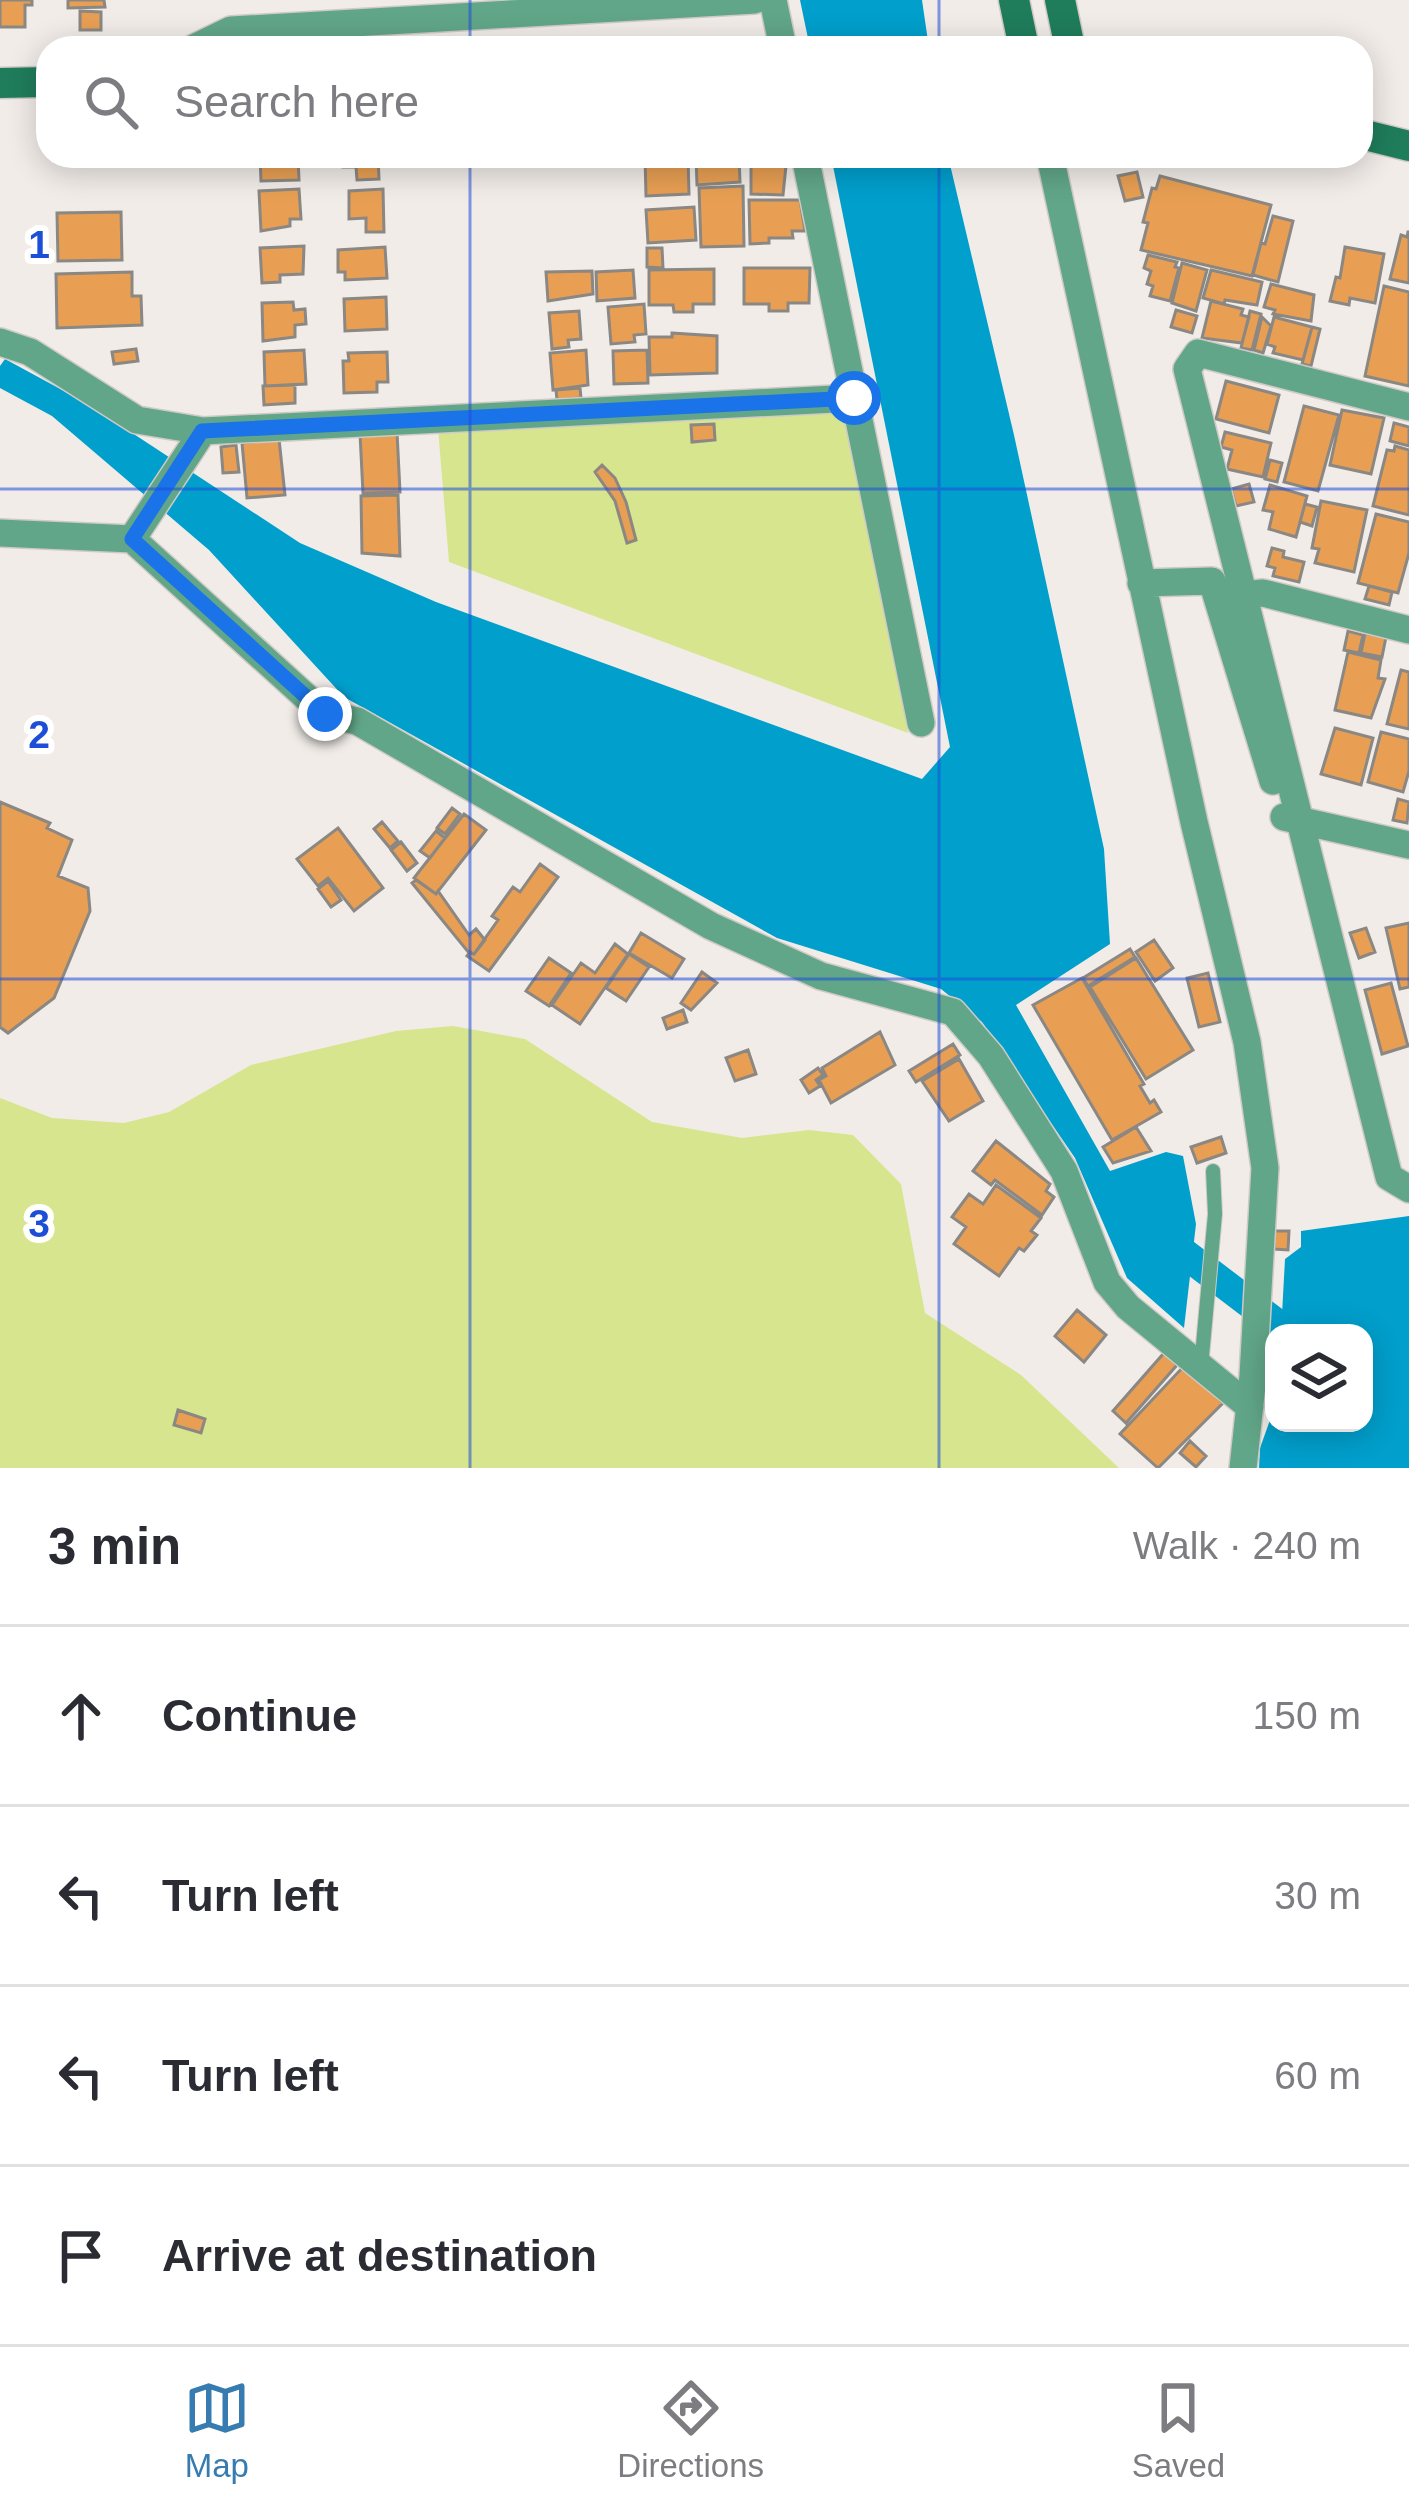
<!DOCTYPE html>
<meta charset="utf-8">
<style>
:root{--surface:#fff;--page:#f7f7f7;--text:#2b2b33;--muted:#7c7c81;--line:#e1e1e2;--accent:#377cb1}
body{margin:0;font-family:Helvetica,sans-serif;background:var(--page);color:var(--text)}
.controls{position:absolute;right:36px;bottom:36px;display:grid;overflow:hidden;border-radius:24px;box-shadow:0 6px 30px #0003}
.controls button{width:108px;height:108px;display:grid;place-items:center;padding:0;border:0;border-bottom:3px solid var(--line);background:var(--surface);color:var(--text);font:60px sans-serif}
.stop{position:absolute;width:36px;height:36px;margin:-27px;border:9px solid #1a73e8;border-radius:50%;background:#fff}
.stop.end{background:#1a73e8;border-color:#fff;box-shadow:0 3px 12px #0008}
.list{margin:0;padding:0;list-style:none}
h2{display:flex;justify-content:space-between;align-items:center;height:156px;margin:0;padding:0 48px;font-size:51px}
h2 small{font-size:39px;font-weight:400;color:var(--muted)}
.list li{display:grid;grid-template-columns:78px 1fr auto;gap:36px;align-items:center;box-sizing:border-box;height:180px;padding:0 48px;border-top:3px solid var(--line)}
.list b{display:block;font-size:45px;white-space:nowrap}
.list em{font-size:39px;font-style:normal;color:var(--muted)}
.icon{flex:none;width:66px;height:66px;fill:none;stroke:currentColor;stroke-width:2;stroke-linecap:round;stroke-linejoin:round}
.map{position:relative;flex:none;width:1409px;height:1468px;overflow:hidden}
.search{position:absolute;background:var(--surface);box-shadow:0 6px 30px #0003;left:36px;right:36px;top:36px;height:132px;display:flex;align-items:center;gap:30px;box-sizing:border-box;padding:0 42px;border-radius:36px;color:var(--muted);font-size:45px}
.sheet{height:876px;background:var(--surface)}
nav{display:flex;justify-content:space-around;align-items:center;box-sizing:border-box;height:168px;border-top:3px solid var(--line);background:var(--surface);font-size:33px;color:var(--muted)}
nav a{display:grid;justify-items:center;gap:6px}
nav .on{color:var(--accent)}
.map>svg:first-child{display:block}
.green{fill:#d7e58e}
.water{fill:#009fcc}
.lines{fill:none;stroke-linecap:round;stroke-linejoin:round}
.canal{stroke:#009fcc;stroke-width:30}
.building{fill:#e89f53;stroke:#8b8783;stroke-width:3}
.lane-casing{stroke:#cfcac7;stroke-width:16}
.street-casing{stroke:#cfcac7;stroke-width:30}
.secondary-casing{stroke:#cfcac7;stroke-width:33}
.lane{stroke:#61a688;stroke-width:14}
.street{stroke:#61a688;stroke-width:27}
.secondary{stroke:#1f7d5c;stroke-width:30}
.route{stroke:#1a73e8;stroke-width:15}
.grid{fill:none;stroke:#1d4ed8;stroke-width:3;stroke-opacity:0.55}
.grid-label{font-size:39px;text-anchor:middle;font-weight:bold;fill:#1d4ed8;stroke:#fff;stroke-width:12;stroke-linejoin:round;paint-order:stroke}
</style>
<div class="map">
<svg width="1409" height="1468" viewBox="0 0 1409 1468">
<rect width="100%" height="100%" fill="#f1ece8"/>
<path class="green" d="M829 410 846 415 851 428 908 733 449 562 438 428Z
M453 1026 525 1039 652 1122 742 1138 809 1130 853 1135 901 1184 925 1313 1021 1375 1119 1468H0V1098L52 1118 124 1123 169 1112 251 1065 396 1031Z"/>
<path class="water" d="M800 0H922L929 48H810Z
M831 156H948L1014 435 1104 849 1110 944 1016 1005 1110 1171 1166 1152 1183 1156 1196 1224 1184 1328 1127 1278 1075 1158 982 1022 941 989 777 938 344 697 209 550 52 416 0 388V366L5 359 88 404 300 543 436 602 922 779 950 747Z
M1409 1216V1468H1259L1260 1448 1274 1409V1423H1364V1333H1281L1285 1259 1301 1247V1231Z"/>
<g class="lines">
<path class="canal" d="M1160 1235 1289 1333"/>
</g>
<path class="building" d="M0 0H32V5H25V27H0Z
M68 0H104L105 7 68 8Z
M80 11 101 12V30H80Z
M260 156H298L299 180 261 181Z
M342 156H378L379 179 357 180 356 167H343Z
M645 156H688L689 194 646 196Z
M696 156H739L740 182 697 185Z
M751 156H787L783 195 751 194Z
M1137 172 1143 197 1125 201 1118 176Z
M1160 176 1271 205 1252 276 1141 250 1148 223 1143 222 1152 188 1156 189Z
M743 186 744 246 701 247 699 188Z
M299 189 301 219H290V226L261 231 259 191Z
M383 189 384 232H366V218L349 219V191Z
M749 200H800L805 231H792L793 238H769V243L750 244Z
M694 207 696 240 648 243 646 210Z
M121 212 122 260 58 261 57 213Z
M1273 216 1293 221 1278 282 1253 275 1261 243 1265 244Z
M1408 232H1409V283L1390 279 1401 235 1407 237Z
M304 246 303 274 280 275V282L262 283 260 248Z
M385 247 387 278 345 280V272H338V250Z
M1345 247 1384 254 1375 303 1350 298 1349 305 1330 301 1336 277 1340 278Z
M647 248H662L663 268 647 267Z
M1148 255 1177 262 1175 267 1179 268 1170 301 1150 296 1153 286 1147 284 1151 271 1144 268Z
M1182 263 1207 270 1196 311 1172 303Z
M744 268H810L809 303H788V311H769V304H744Z
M714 269V304H693V312H674L673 305H649V270Z
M633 270 635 298 597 301 596 272Z
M1211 270 1262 282 1257 305 1225 300 1224 304 1203 298Z
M592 271 593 294 548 301 546 272Z
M132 272V296H141L142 325 57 328 56 274Z
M1271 284 1314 295 1311 321 1273 314 1275 310 1264 307Z
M1384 286 1409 292V386L1365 376Z
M386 297 387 329 345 331 344 299Z
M1211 301 1243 309 1241 315 1249 317 1242 343 1202 338Z
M293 302 294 310 305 309 306 324 295 325V337L263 341 262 303Z
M644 304 646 334 634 335 635 342 611 344 608 307Z
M1176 310 1197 316 1192 333 1171 327Z
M579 311 581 339 568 340 569 347 552 349 549 313Z
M1250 311 1261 314 1252 350 1241 348Z
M1262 317 1271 326 1263 353 1254 350Z
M1274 317 1312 327 1303 360 1273 353 1275 347 1267 344Z
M1312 327 1320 329 1311 366 1302 364Z
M672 333 717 336V373L650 375 649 337H672Z
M136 349 138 361 114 364 112 352Z
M304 350 306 384 265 386 264 352Z
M586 350 588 385 553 390 550 353Z
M647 350 648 383 614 384 613 351Z
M387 352 388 382H377V392L344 393 343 361H349L348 353Z
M1226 381 1279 395 1269 433 1216 419Z
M295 385V403L264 405 263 386Z
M580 388 581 398 557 400 556 390Z
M1304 406 1339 415 1318 491 1284 482Z
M1342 410 1384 418 1371 474 1330 465Z
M1394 423 1409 427V446L1390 441Z
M714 424 715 440 692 442 691 425Z
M397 432 400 492 363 493 360 434Z
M1225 432 1271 443 1263 477 1227 469 1232 450 1221 447Z
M279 439 285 495 247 498 242 443Z
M236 445 239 472 223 473 221 447Z
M1395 446 1409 450V515L1373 506 1387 450 1394 451Z
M1270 460 1282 463 1277 482 1265 479Z
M602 465 615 478 626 502 636 540 627 543 615 501 595 472Z
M1249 484 1254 502 1236 506 1231 489Z
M1270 485 1307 496 1296 537 1269 529 1273 512 1263 510Z
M398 495 400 556 362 553 361 496Z
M1321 501 1367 510 1354 572 1315 563 1319 549 1312 548Z
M1305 504 1317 507 1312 526 1300 522Z
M1376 514 1409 522V553L1398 593 1358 583Z
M1272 548 1284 551 1283 557 1304 562 1299 582 1273 576 1275 568 1267 566Z
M1369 586 1392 592 1389 605 1365 599Z
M1348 631 1363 635 1359 653 1344 650Z
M1365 633 1386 637 1382 657 1361 653Z
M1348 652 1381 660 1378 678 1385 679 1371 718 1335 710Z
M1401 670 1409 672V729L1387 724Z
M1335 728 1373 738 1361 785 1321 774Z
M1381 732 1409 739V771L1403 792 1368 782Z
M1398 799 1409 802 1407 823 1393 820Z
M0 802 50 823 47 828 72 840 58 876 88 888 90 911 54 998 8 1033 0 1027Z
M452 808 460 814 445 834 437 828Z
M464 814 486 830 436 894 414 878Z
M382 822 398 841 390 848 374 829Z
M338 828 383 888 354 911 328 878 318 886 297 859Z
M436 831 445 838 430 858 420 851Z
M401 842 417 863 407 871 391 850Z
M540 864 558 877 489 971 467 956 470 952 474 954 498 920 492 916 513 887 520 892Z
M416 880 436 894 438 891 469 935 476 929 485 940 474 954 469 953 412 883Z
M328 881 341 900 331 907 318 889Z
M1409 923V987L1400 989 1386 928Z
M1366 928 1375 952 1359 958 1350 933Z
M641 933 684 959 672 978 629 953Z
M1154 940 1173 968 1155 981 1136 952Z
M615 944 628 954 580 1024 552 1005 581 963 595 973Z
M1130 949 1135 957 1088 986 1083 978Z
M629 954 649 967 626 1001 606 988Z
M549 958 571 973 549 1006 526 991Z
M1136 958 1193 1050 1146 1079 1090 987Z
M702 972 717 983 691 1010 681 1003Z
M1208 973 1220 1022 1199 1027 1187 978Z
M1082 978 1144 1084 1140 1086 1150 1103 1154 1100 1161 1112 1112 1140 1033 1005Z
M1391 983 1408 1046 1382 1054 1365 990Z
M683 1010 687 1022 667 1029 663 1018Z
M880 1032 895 1065 831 1103 819 1080 826 1076 822 1068Z
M953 1044 960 1055 916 1082 909 1071Z
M748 1050 756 1074 735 1081 726 1058Z
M959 1059 983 1101 949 1121 922 1081Z
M818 1068 823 1075 816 1080 820 1086 809 1093 801 1080Z
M1136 1127 1151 1151 1113 1163 1103 1147Z
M1221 1137 1226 1153 1197 1163 1191 1147Z
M996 1141 1050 1184 1046 1191 1054 1197 1042 1215 995 1180 991 1185 973 1171Z
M996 1185 1041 1218 1031 1231 1037 1235 1024 1251 1019 1248 999 1276 954 1244 966 1227 952 1217 969 1194 983 1204Z
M1274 1231H1289L1288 1250 1274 1249Z
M1077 1310 1106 1335 1084 1362 1055 1336Z
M1164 1353 1177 1365 1126 1423 1113 1411Z
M1184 1366 1223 1403 1158 1468 1120 1434Z
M178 1410 205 1419 201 1433 174 1425Z
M1190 1441 1206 1456 1196 1467 1180 1453Z"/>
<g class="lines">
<defs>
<path id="lane" d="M1201 1367 1215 1214 1213 1171"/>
<path id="street" d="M773 0 783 48
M194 48 231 30 755 0
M805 156 921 723
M1050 156 1194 822 1247 1042 1265 1168 1253 1376 1243 1468
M0 342 30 352 137 420 203 431 854 398
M1409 407 1198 353 1187 369 1389 1177 1409 1189
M0 533 132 539 325 714 357 721 711 926 821 976 953 1012 991 1056 1064 1171 1107 1282 1128 1307 1250 1407
M132 539 203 431
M1141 583 1212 581 1273 781
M1242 595 1263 593 1409 630
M1284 817 1409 845"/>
<path id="secondary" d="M1014 0 1024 48
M1060 0 1070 48
M0 83 48 82
M1361 134 1409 146"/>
</defs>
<use href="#lane" class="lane-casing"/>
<use href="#street" class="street-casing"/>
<use href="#secondary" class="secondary-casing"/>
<use href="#lane" class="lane"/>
<use href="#street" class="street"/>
<use href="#secondary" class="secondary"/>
</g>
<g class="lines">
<path class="route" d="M325 714 132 539 202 431 854 398"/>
</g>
<path class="grid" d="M470 0V48M939 0V48M470 156V1468M939 156V1468M0 489H1409M0 979H1409"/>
<g class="grid-label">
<text x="39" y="258">1</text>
<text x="39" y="748">2</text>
<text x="39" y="1237">3</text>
</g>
</svg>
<div class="controls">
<button><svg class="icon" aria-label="layers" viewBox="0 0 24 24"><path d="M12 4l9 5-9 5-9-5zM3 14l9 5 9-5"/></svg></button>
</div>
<div class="stop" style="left:854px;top:398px"></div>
<div class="stop end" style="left:325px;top:714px"></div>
<div class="search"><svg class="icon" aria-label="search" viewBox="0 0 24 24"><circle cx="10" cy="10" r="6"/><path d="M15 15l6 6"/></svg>Search here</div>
</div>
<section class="sheet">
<h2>3 min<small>Walk · 240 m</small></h2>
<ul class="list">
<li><svg class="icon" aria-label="ahead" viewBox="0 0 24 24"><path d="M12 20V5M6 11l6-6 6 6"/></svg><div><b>Continue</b></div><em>150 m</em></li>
<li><svg class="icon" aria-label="left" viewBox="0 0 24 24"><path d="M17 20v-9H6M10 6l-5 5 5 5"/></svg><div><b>Turn left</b></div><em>30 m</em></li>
<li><svg class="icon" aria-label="left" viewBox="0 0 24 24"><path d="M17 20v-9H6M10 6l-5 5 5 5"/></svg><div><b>Turn left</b></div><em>60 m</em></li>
<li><svg class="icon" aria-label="arrive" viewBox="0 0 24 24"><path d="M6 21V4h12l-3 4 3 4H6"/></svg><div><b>Arrive at destination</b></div></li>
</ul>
</section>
<nav>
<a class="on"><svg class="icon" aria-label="map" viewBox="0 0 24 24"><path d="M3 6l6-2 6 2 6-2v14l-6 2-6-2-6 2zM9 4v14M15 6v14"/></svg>Map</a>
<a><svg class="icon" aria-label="directions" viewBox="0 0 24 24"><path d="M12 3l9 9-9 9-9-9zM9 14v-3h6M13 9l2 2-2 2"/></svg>Directions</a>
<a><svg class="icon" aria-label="saved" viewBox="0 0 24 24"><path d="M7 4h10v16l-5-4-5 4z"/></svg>Saved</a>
</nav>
